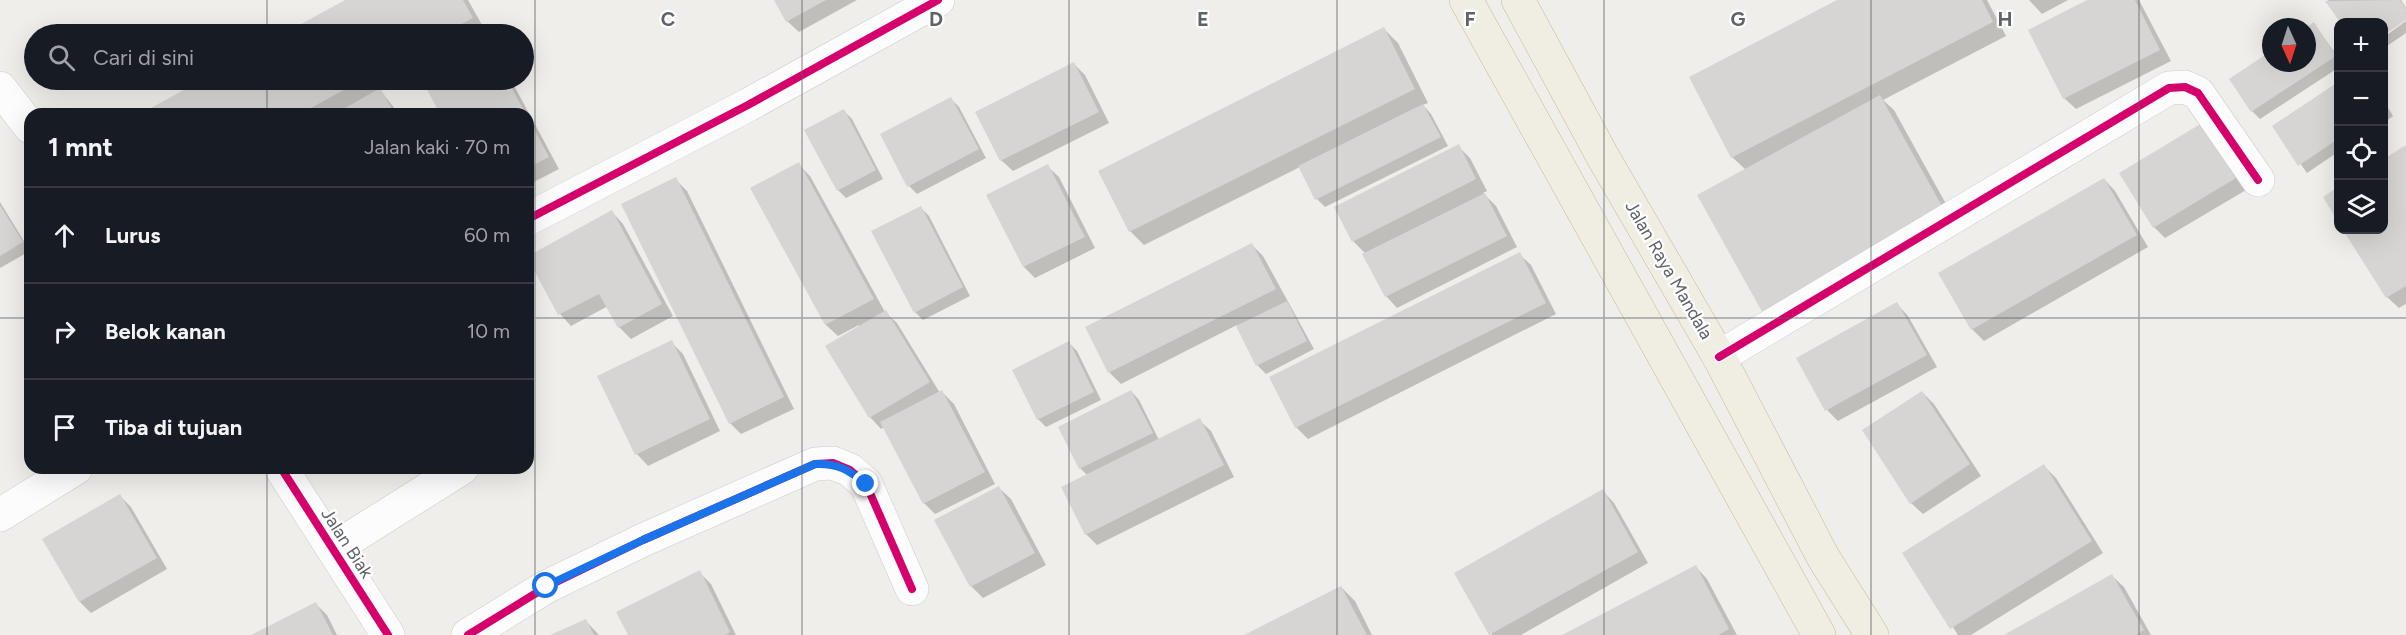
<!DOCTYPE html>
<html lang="id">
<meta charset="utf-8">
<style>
:root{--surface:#171b24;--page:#20242c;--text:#f1f3f6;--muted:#9ea1a6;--line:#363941}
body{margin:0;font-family:Figtree,sans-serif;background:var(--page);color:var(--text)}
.controls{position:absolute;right:18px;top:18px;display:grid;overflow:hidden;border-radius:12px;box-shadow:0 6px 24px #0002}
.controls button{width:54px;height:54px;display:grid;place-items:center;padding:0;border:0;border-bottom:2px solid var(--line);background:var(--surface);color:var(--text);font:30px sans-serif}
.compass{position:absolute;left:2262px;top:18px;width:54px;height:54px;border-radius:50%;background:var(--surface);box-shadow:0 6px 24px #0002;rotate:177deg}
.stop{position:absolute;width:18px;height:18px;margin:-14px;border:4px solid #1a73e8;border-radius:50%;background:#fff}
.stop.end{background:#1a73e8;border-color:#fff;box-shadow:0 2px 6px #0008}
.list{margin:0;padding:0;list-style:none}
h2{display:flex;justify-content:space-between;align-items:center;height:78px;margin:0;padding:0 24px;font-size:26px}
h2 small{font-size:20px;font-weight:400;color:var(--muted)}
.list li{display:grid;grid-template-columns:39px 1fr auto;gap:18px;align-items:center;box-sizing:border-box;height:96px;padding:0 24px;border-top:2px solid var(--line)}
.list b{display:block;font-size:22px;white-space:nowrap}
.list em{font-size:20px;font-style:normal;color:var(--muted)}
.icon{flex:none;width:33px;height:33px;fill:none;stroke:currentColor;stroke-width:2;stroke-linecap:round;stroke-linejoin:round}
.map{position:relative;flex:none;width:2406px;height:635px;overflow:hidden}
.search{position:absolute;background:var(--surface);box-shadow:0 6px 24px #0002;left:24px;top:24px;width:510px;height:66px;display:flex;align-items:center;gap:15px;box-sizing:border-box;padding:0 21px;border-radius:33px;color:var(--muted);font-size:22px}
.panel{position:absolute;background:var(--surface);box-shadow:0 6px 24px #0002;left:24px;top:108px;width:510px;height:366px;border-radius:18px}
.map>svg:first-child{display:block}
.shadow{fill:#0003}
.building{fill:#d6d5d3}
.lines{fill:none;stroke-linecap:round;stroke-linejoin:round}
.minor-casing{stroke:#cbcccc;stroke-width:34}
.highway-casing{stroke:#c8ba96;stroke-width:34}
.minor{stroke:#fdfcfc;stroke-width:33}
.highway{stroke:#f0ede2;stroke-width:33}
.cycleway-casing{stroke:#fff;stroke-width:11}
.cycleway{stroke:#d6006c;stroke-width:8}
.route{stroke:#1a73e8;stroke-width:8}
.grid{fill:none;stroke:#5f6368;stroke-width:1.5;stroke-opacity:0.55}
.labels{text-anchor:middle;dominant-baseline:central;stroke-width:4.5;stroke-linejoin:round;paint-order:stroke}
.street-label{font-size:18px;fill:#5f6368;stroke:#fff}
.grid-label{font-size:20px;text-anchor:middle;font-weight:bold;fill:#5f6368;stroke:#fff;stroke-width:4.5;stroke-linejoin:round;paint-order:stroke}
</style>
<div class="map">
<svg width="2406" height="635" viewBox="0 0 2406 635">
<rect width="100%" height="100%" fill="#efeeea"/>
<path class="shadow" d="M348 0H468L486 32 483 34H286Z
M776 0H857L799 32 787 21Z
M1840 0H1987L2006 36 1883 100 1894 110 1961 231 1746 170 1732 157Z
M2029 0H2068L2042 14Z
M2091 0H2139L2171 61 2076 109 2064 98Z
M2329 0H2401L2406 8V18L2384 33V22H2341L2327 1Z
M2406 21V33L2384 48V37Z
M2314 24 2338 57V68L2260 119 2252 111 2271 52V63H2307V29Z
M1384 29 1398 43 1428 103 1423 105 1431 114 1448 146 1325 207 1317 199 1300 167 1144 245 1130 231Z
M1074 64 1085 75 1109 123 1013 171 1001 160Z
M205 80H400L380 90 399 114H143Z
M423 80H511L559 169 528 185V114H442Z
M2338 84V152L2307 173 2274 126Z
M951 99 959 107 986 158 917 194 909 186Z
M2384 101 2393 116 2384 123Z
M844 111 852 119 883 179 846 198 838 190Z
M2202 124 2246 190 2165 238 2154 227Z
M1458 146 1470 158 1487 191 1483 193 1496 206 1517 247 1397 308 1386 296 1366 254 1353 241Z
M2406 147V304L2399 308 2387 297 2345 230H2384V161Z
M798 164 810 176 885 312 897 323 940 393 942 392 954 404 995 484 935 514 924 503 884 427 881 429 870 417 859 325 838 336 826 325 752 189Z
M1047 166 1059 177 1095 248 1035 278 1024 267 988 196Z
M675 179 687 191 794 409 741 434 730 423Z
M2104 179 2115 191 2148 247 1984 341 1972 329 1940 273Z
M0 202 30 251 0 268Z
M921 208 929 216 970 296 923 320 915 312Z
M612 212 623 224 673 316 631 339 619 327 608 306 571 326 560 314 529 257Z
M1252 245 1263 256 1314 349 1266 374 1258 366 1237 325 1121 384 1109 372Z
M1519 254 1531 265 1556 314 1308 439 1296 427Z
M1897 304 1908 316 1937 367 1838 421 1827 410Z
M671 342 683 354 720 431 648 466 637 454 599 377Z
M1069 343 1077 351 1101 400 1046 427 1038 419Z
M1131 391 1139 400 1159 440 1199 420 1211 431 1234 477 1097 545 1086 534 1088 476 1080 468Z
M1922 392 1934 404 1981 476 1923 514 1911 503Z
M2044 466 2056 478 2103 553 1971 635H1958L1904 553Z
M999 488 1011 499 1046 565 983 598 971 586Z
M1603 491 1614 503 1648 563 1521 635H1492L1456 574Z
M120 496 131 507 167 569 91 613 80 602 44 540Z
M1696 567 1707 579 1737 635H1565Z
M699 572 711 584 736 635H629Z
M2112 576 2124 587 2151 635H2007Z
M1341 587 1355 601 1372 635H1247Z
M316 604 327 615 337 635H254Z
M586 621 599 635H553Z"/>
<path class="building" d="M345 0H463L473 18 443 34H283Z
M774 0H826L786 22Z
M1837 0H1982L1993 22 1731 158 1689 77Z
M2087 0H2135L2160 50 2063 99 2028 30Z
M2400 0 2406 9V20L2384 35V22H2340L2325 1Z
M2314 22 2336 56 2251 112 2229 79 2271 51V63H2307V27Z
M1384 27 1415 89 1129 232 1098 171Z
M1074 62 1099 112 1000 161 975 112Z
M202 80H362L300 114H140Z
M422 80H507L526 114H440Z
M2338 82V139L2298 166 2272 126Z
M380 88 395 114H335Z
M1880 95 1948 217 1765 317 1697 195Z
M951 97 979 149 907 187 880 134Z
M1423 104 1441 137 1315 200 1298 166Z
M844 109 876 170 837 191 804 130Z
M528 118 549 157 528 168Z
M2202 123 2236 178 2153 228 2119 173Z
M1459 144 1476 179 1352 242 1334 207Z
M2406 145V286L2386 298 2343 230H2384V159Z
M799 162 874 299 825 325 750 188Z
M1048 164 1085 237 1023 267 986 195Z
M676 177 784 397 729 424 621 204Z
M2104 178 2137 235 1971 330 1938 273Z
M2338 187V222L2323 197Z
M1485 193 1507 236 1385 297 1362 254Z
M0 205 23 242 0 256Z
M921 206 963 287 914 313 871 231Z
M612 210 662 304 618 328 599 294 558 315 528 259V256Z
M1252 243 1276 289 1108 373 1085 327Z
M1520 252 1546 303 1295 428 1269 377Z
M1287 301 1307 341 1256 366 1236 326Z
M1897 302 1927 355 1825 411 1796 358Z
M886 310 930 382 869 418 825 346Z
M672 340 710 419 635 455 597 376Z
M1069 341 1094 392 1037 420 1012 370Z
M942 390 985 472 923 504 880 422Z
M1131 390 1153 433 1079 469 1058 427Z
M1922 391 1970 464 1910 504 1862 430Z
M1200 418 1224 465 1085 535 1061 487Z
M2044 464 2092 541 1950 629 1902 553Z
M999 486 1035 553 970 587 934 520Z
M1603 489 1638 552 1489 635 1454 573Z
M120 494 157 558 79 602 42 539Z
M1696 565 1729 629 1718 635H1562Z
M700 570 730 632 725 635H628L616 612Z
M2112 574 2144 630 2136 635H2004Z
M1341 586 1367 635H1244Z
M316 602 333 635H251Z
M586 619 594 635H550Z"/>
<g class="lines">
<defs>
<path id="minor" d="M0 88 30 127
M528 219 748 105 938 0
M1719 357 2169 88 2185 87 2198 93 2258 180
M281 468 388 635
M0 515 76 468
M333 549 462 468
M468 635 546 587 643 540 815 464 833 463 850 470 866 484 912 589"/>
<path id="highway" d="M1466 0 1819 635
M1518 0 1603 157 1719 357 1823 557 1872 635"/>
</defs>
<use href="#minor" class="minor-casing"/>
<use href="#highway" class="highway-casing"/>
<use href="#minor" class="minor"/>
<use href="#highway" class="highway"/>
<defs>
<path id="cycleway" d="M528 219 748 105 938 0
M1719 357 2169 88 2185 87 2198 93 2258 180
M281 468 388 635
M468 635 546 587 643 540 815 464 833 463 850 470 866 484 912 589"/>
</defs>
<use href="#cycleway" class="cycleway-casing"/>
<use href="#cycleway" class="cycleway"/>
</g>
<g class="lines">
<path class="route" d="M546 586 643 540 815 464C838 463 849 470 866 484"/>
</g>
<path class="grid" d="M267 0V34M535 0V635M802 0V635M1069 0V635M1337 0V635M1604 0V635M1871 0V635M2139 0V635M267 80V114M0 318H30M528 318H2406M267 468V635"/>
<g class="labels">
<g class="street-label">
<text transform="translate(1669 270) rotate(60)">Jalan Raya Mandala</text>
<text transform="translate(347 543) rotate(57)">Jalan Biak</text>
</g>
</g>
<g class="grid-label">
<text x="668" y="26">C</text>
<text x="936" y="26">D</text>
<text x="1203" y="26">E</text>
<text x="1470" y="26">F</text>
<text x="1738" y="26">G</text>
<text x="2005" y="26">H</text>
</g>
</svg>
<div class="controls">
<button>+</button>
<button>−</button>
<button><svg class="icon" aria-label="locate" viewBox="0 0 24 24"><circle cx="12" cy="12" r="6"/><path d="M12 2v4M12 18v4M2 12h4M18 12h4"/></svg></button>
<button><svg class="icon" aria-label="layers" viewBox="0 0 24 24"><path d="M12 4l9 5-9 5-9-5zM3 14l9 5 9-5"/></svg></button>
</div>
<svg class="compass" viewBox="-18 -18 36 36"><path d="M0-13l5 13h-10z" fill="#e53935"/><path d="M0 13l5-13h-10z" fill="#9ea1a6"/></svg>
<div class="stop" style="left:546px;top:586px"></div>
<div class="stop end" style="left:866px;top:484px"></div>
<div class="search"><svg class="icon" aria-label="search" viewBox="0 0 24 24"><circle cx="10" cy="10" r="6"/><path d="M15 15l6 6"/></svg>Cari di sini</div>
<section class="panel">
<h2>1 mnt<small>Jalan kaki · 70 m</small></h2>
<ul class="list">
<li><svg class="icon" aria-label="ahead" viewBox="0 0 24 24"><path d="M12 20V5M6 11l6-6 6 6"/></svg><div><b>Lurus</b></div><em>60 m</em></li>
<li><svg class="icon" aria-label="right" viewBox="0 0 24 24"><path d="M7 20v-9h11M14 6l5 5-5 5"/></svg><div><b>Belok kanan</b></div><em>10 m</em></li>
<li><svg class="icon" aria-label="arrive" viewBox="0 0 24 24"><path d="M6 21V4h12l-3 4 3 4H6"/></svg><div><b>Tiba di tujuan</b></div></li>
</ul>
</section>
</div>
